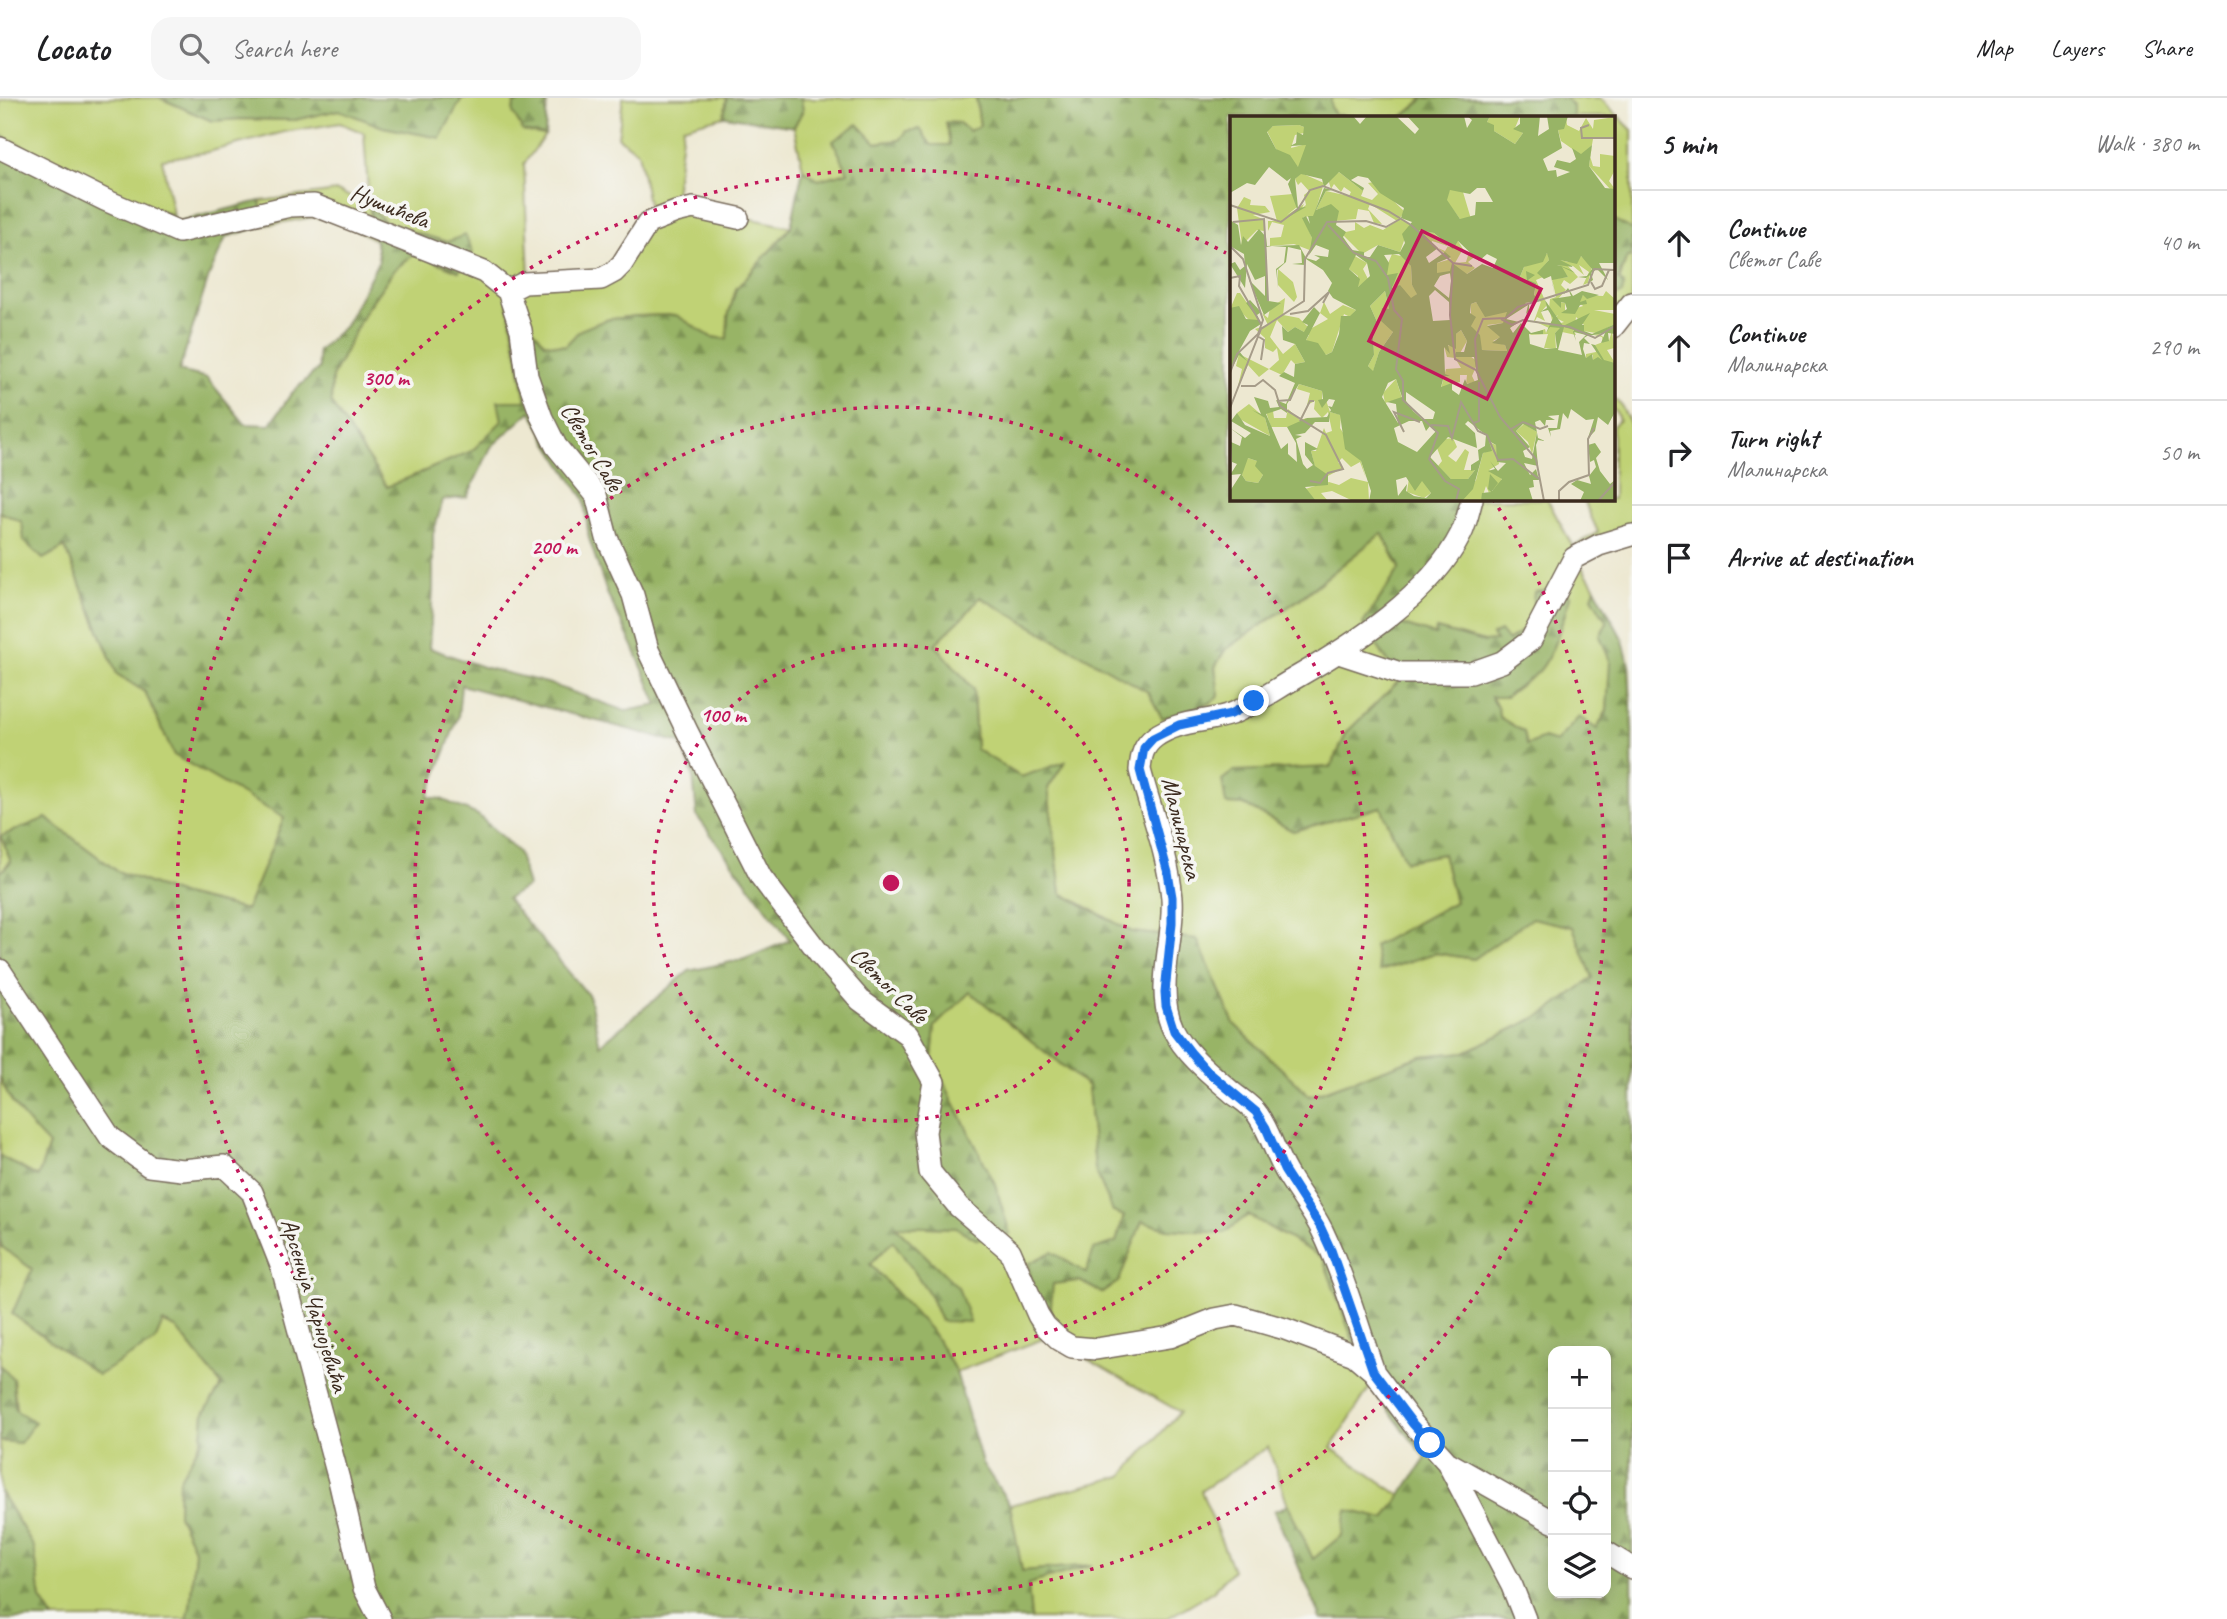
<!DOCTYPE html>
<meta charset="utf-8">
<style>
:root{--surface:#fff;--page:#f6f6f6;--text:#202124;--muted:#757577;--line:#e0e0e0}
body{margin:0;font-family:Caveat,sans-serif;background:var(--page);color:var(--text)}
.controls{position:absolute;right:21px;bottom:21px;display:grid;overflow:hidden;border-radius:14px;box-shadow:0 4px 18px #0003}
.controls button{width:63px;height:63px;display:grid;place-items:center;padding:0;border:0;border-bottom:2px solid var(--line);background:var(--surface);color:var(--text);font:35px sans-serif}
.stop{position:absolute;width:21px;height:21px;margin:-16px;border:5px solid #1a73e8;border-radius:50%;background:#fff}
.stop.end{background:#1a73e8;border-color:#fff;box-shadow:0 2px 7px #0008}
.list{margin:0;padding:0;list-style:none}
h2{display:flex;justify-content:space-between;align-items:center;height:91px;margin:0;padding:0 28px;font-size:30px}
h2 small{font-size:23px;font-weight:400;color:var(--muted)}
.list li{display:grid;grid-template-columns:46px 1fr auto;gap:21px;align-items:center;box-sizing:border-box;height:105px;padding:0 28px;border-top:2px solid var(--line)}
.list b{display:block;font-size:26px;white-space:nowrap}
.list p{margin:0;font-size:23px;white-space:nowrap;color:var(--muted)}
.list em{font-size:23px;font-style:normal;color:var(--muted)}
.icon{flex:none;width:38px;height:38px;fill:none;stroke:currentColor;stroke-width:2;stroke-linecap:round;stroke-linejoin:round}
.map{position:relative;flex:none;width:1632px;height:1521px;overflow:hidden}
header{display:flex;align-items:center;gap:42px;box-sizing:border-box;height:98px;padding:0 35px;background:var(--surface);border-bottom:2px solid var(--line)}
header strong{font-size:33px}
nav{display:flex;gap:38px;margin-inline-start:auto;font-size:24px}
.search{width:490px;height:63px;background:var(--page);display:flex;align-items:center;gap:18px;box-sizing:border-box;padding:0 24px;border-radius:21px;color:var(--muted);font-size:26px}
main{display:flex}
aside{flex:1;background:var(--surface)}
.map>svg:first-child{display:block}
.green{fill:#c0d275;stroke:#7e7e4a;stroke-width:2}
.forest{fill:url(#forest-firs);stroke:#6a6f42;stroke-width:2;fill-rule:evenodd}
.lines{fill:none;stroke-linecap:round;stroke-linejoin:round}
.minor-casing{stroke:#796c5d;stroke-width:24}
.minor{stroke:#fff;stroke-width:21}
.route{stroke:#1a73e8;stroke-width:9}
.ring{fill:none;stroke:#c2185b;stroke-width:3.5;stroke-dasharray:3.5 7}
.labels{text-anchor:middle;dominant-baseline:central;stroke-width:7;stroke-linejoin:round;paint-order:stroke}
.street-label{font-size:24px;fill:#3b2a1e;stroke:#f6f6f2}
.inset-road{fill:none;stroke:#a69c89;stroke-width:2}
.view{fill:#c2185b;fill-opacity:0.15;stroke:#c2185b;stroke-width:3.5}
.inset-edge{fill:none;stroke:#3b2a1e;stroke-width:3.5}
.centre{fill:#c2185b;stroke:#f6f6f2;stroke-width:3.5}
.ring-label{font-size:21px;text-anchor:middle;font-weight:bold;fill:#c2185b;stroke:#f6f6f2;stroke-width:7;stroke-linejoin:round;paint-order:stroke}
</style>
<header>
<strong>Locato</strong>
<div class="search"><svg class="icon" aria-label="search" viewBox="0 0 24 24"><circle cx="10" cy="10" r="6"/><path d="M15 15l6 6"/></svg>Search here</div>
<nav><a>Map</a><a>Layers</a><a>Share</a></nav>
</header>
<main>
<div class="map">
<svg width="1632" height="1521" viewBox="0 0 1632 1521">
<defs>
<pattern id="forest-firs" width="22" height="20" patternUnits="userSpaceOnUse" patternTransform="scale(1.75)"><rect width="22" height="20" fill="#98b466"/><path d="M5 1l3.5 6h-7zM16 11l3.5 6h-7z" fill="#7d9353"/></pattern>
</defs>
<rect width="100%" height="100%" fill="#f6f6f2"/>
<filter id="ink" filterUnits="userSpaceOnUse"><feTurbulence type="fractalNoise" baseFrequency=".0143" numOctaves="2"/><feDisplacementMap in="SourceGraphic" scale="14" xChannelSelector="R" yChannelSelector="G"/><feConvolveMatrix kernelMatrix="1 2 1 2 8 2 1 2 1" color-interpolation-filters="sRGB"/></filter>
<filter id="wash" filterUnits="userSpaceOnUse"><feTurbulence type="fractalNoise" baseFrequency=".00686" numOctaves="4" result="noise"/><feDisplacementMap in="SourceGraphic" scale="28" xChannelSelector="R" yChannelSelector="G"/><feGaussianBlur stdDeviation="1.57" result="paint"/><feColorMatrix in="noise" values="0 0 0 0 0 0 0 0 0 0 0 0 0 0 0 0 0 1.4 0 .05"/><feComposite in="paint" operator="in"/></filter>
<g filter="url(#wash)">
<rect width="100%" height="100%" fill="#ede8d1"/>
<path class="green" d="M12 0H160L212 23 241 21 295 22 339 11 383 29 440 40 462 0H529L514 6 523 33 545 37 524 66 529 179 594 176 620 161 650 116 638 54 618 39 623 0H727L724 18 683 29 674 105 791 129 736 191 728 219V241L711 239 676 217 635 218 605 222 566 248 545 245 508 202 526 304 503 323 472 353 387 389 331 305 332 279 365 213 394 172 415 155 458 173 473 154 465 138 447 144 388 127 370 108 375 142 341 123 314 119 265 127 260 103 337 93 369 107 364 35 340 25 284 34 208 54 162 61 173 117 132 103 0 37V3Z
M801 0H976L980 28 969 34 959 25H946L951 47H931L920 31 900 42 875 45 849 74 818 82 803 71 794 29 802 13Z
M1331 0H1425L1402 19 1335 18 1331 10Z
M1565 0H1600L1632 32V132L1613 121V19H1573V8Z
M1627 158 1632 159V202L1613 224V195L1615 198Z
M1613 300 1621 307 1632 329V444L1577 461 1595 490 1592 499 1607 524 1600 538 1611 563 1607 612 1597 631 1556 644 1526 647 1524 634 1499 619 1498 610 1491 599H1506C1515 589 1527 584 1537 575 1551 563 1565 517 1570 498L1539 513 1526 530 1507 543 1484 544 1437 531 1435 537 1403 527 1397 522 1465 401H1547L1573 449 1598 434 1583 401H1613V328L1619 322 1616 314 1613 312Z
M0 414 22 424 65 449 117 576 145 594 174 657 285 720 246 812 175 795 117 773 46 720 0 775Z
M1382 435 1400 470 1363 526 1400 582 1347 634 1331 669 1283 672 1244 707 1293 733 1381 709 1405 762 1443 756 1455 804 1375 848 1380 873 1435 855 1474 861 1531 819 1573 829 1593 880 1546 915 1465 954 1421 958 1310 998 1234 926 1197 842 1132 834 1061 795 1048 690 1064 665 1021 679 976 651 973 591 935 546 965 517 980 499 1148 594 1163 620 1210 605 1219 598 1215 569 1225 552 1300 501Z
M970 894 1088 988 1095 1071 1124 1118 1116 1145 1086 1175 1052 1185 1080 1183 1102 1195 1118 1183 1142 1123 1167 1131 1247 1117 1323 1160 1370 1289 1331 1350 1401 1398 1385 1421 1342 1437 1313 1462 1288 1407 1268 1349 1201 1393 1233 1472 1213 1493 1166 1521H1031L1028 1486 1087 1468 1022 1473 1010 1407 1122 1378 1180 1314 1048 1239 956 1274 933 1235 869 1166 893 1142 929 1195 941 1223 967 1217 894 1128 957 1130 976 1141 995 1086 932 961 935 928Z
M0 978C8 1005 29 1026 49 1046L38 1079 0 1058Z
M0 1142 2 1149 32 1171 176 1230 222 1288 204 1315 202 1341 179 1382 178 1417 195 1453 190 1509 187 1521H54L41 1501 34 1449 0 1393V1343L20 1345 13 1281 0 1267Z"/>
<path class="forest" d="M160 0H462L440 40 383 29 339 12 295 22 241 21 212 23Z
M529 0 547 3 545 37 523 33 513 15 514 6Z
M727 0H801L803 12 794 29 724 18Z
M976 0H1331V10L1335 17H1345L1347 19H1231V401H1465L1454 441 1398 522 1403 527 1435 537 1436 531 1484 544 1496 543 1492 537 1500 533 1508 543 1526 530 1539 513 1533 504 1534 494 1562 491 1570 498C1565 517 1551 563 1537 575 1527 584 1515 589 1506 599H1491L1498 610 1499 619 1524 634 1527 647 1544 640 1556 644 1579 619 1597 631 1607 613 1610 563 1600 538 1607 524 1592 499 1595 490 1623 542 1629 567 1632 633V1521H1320V1517L1274 1413 1288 1407 1313 1461 1342 1437 1347 1412 1385 1421 1426 1360 1370 1289 1323 1160 1248 1117 1224 1135 1167 1131 1142 1123 1119 1183 1102 1195 1080 1183 1053 1186 1048 1239 1034 1227 1029 1165 1052 1154 1086 1175 1094 1151 1116 1144 1124 1118 1113 1114 1095 1071 1088 988 970 894 935 928 932 961 995 1086 1010 1136 976 1141 957 1130 895 1128 958 1189 970 1224 941 1223 929 1195 893 1143 870 1166 933 1235 956 1274 982 1365 1010 1407 1022 1473 1092 1467 1028 1486 1031 1521H187L190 1509 195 1453 178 1417 179 1382 202 1342 204 1315 222 1287 176 1230 163 1224 155 1243 98 1277 12 1216 32 1171 2 1149 0 1142V1058L38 1079 49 1047C29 1026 8 1005 0 978V775L11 764 1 738 46 720 117 773 175 795 246 812 284 720 174 657 145 594 117 576 65 449 43 461 24 443 22 424 0 414V37L132 103 173 117 176 124 260 103 265 127 226 139 209 178 179 273 207 280 245 326 270 327 291 296 319 270 318 253 345 228 379 162 369 107 388 127 447 144 465 137 473 154 459 173 415 155 394 172 365 213 332 279 331 305 387 389 472 353 502 323 498 303H526L507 200 545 245 565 248 580 232 605 222 635 218 676 217 711 239 727 241 728 219 736 191 791 129 803 71 818 82 848 74 833 43 858 26 876 45 900 42 907 33 920 31 931 47H950L946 24 959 25 969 33 980 28ZM531 313 548 345 584 401 589 440 607 495 633 548 658 607 626 613 547 585 483 569 429 550 433 491V436L443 402 467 399 491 349ZM1382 435 1400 470 1363 526 1400 582 1347 634 1331 669 1234 673 1222 682 1226 706 1244 707 1293 733 1381 709 1405 763 1443 756 1455 804 1374 848 1379 873 1435 855 1474 861 1532 820 1573 829 1593 880 1546 915 1465 954 1421 958 1310 998 1234 926 1197 841 1132 834 1061 795 1048 690 1065 664 1021 679 976 651 973 591 935 546 965 517 980 499 1148 594 1162 620 1210 605 1219 598 1215 569 1225 552 1299 501ZM461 587 681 645 693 678 697 718 790 842 745 861 689 873 600 947 589 898 507 801 528 788 518 754 478 717 441 701 428 699 458 619ZM1553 1253H1606V1495H1553Z
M1425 0H1565L1573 8V19H1402Z
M1613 121 1632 132V159H1627L1618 182 1624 186 1622 196 1614 198Z
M0 1267 13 1281 15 1312 35 1324 20 1345 0 1343Z
M0 1394 34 1449 41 1501 54 1521H0Z"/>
</g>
<g filter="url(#ink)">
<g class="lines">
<defs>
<path id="minor" d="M0 50 105 102 179 134 290 108 314 107 484 174 508 193 524 185 601 181 614 174 622 166 648 125 676 114 693 110 738 120
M508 193 521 232 527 278 542 320 556 348 596 397 607 440 633 497 648 552 687 633 761 779 819 855 860 902 908 937 934 984 925 1034 930 1074 959 1109 1010 1153 1038 1217 1045 1228 1060 1242 1072 1249 1096 1251 1170 1239 1215 1221 1236 1217 1285 1231 1354 1257 1373 1273 1413 1326 1447 1364 1553 1424
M1613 229 1632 205
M1339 555 1400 575H1471L1502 564 1531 542 1574 460 1599 447 1632 437
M0 872 110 1039 149 1068 182 1072 224 1068 252 1094 282 1170 339 1382 364 1490 380 1521
M1373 1271C1357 1225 1343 1176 1322 1132 1312 1112 1297 1093 1286 1074 1275 1055 1270 1034 1258 1017 1252 1008 1242 1002 1234 996 1212 977 1186 957 1173 931 1154 890 1175 843 1172 800 1168 756 1151 714 1140 672 1141 658 1143 648 1155 639 1178 622 1205 625 1231 616 1254 607 1276 591 1297 579 1354 546 1430 498 1461 436 1466 426 1469 412 1472 401
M1447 1364 1512 1488 1525 1521
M1606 1454 1632 1470"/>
</defs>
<use href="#minor" class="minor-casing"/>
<use href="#minor" class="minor"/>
</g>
</g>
<g class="lines" filter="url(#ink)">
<path class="route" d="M1254 603 1231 616 1179 627 1153 640 1144 650 1140 672 1168 775 1172 799V825L1165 894 1166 908 1174 933 1191 955 1207 973 1256 1014 1266 1030 1284 1072 1320 1128 1331 1152 1373 1273 1413 1326 1430 1345"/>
</g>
<g class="ring">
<circle cx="891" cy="785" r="238"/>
<circle cx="891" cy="785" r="476"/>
<path d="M1493 401A714 714 0 1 1 1226 155"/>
</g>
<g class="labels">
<g class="street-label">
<text transform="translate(390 108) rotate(22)">Нушићева</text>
<text transform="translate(592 349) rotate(59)">Светог Саве</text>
<text transform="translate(1182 730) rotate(76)">Малинарска</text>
<text transform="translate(889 887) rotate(44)">Светог Саве</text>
<text transform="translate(315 1207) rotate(73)">Арсенија Чарнојевића</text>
</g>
</g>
<g transform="translate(1230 18)">
<rect width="385" height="385" fill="#ede8d1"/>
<path d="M260 0H290L285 12 293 17 285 28 264 15 257 6ZM385 1V23H363L360 40 363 50 370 51V38L385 40V54L379 65 385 73H380L359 50 362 29 351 39 331 25 328 14 336 2 337 9 349 15 356 2 363 13 364 4ZM69 9 74 11V17L65 19 61 32 76 28V38L69 52 46 33 37 15 43 10ZM109 56 133 75 131 80 142 84 148 78 138 67 144 66 175 96 167 105 140 88 138 93 152 108 144 107 139 95 128 93 126 103 104 105 107 97 101 108 89 115 86 97 92 95 97 90 86 94 96 75 119 80 121 76 114 71 111 76 104 68 101 73 98 63ZM71 57 94 67 84 100 73 101 82 122V135L64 128 40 130V122L51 121 54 109 42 106 38 115V105H47L40 80 63 78 67 91 57 99 74 88 72 92 76 89 74 79 79 75 71 66 68 69 65 63ZM220 73 233 76 241 103H230L216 84ZM14 81 21 84 20 89 35 90 40 96 23 99 35 104 34 115 27 114 12 129 7 92ZM170 103 180 108 170 136 148 129 132 138 111 117 125 114V106L134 112 140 109 153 114ZM188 113 204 117 219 131 228 125 233 133 225 147 236 146 239 136 247 139 238 146 245 152 237 158 207 157V147L221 143 208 132 215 135 218 130 202 125 201 129ZM318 137 319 144 308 157 313 161 306 164 317 189 311 196 315 205 307 201 305 205 331 212 325 217 326 233 314 232 318 218 299 219 315 213 316 217 319 212 304 205 311 186 304 180 306 167 289 163 294 151ZM162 138 175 141 181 150 182 169 188 177 182 183 162 172 165 162 157 159 156 152ZM123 139 137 147 133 153 138 163 128 171V160L119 153ZM351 140 362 150 358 167 353 169 359 156 349 149 354 159 343 150 337 149 348 161 340 168 334 164 331 169 336 174 326 185 335 187V197H344L340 194 353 190 349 186 353 179 373 180 376 175 385 183V194H364L385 198V208L366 217 353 215 354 209 346 201 345 209H341L346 219 332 216 328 208 334 206 326 202 328 199 322 204 319 192 320 183 326 181 322 163 338 161 324 142 338 146ZM48 153 63 166 67 181 64 186 48 169ZM155 175 159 193 152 198 163 216 149 236 143 256 138 250 144 239 143 215 148 208 140 190ZM7 177H10L29 204 22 207 9 194 0 193ZM55 182 53 199 69 202 79 212 84 195 82 212 98 203 90 197 94 186 100 198 113 189 126 194 120 201 114 198 102 236 96 239 76 224 79 219 65 211 58 216 47 204 40 221 53 238 65 228 75 246 65 248 61 244 52 259 39 253 29 261 18 249 8 270 12 253 6 250 9 238 39 253 49 244 47 232 43 236 35 232V222L25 213 38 209 32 197 38 202 40 192ZM246 186 255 199 278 195 274 207 257 209 271 221 263 225 275 229 277 235 252 234 241 210V188ZM231 214 237 225 229 239 236 237 248 246 242 260 245 266 236 268 237 259H230V266L211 272 216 253 231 252 225 242 217 241 214 230 226 229V218ZM382 214 384 232 377 234 385 247 363 245V239L356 242V238L366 236 365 229 373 226 372 221 364 219 369 218 379 225ZM166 263 172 282 155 287 153 277ZM69 268 92 275V291L96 284 100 296 111 299 110 312 131 345 136 362 130 346 121 351 112 342 108 346 113 352 96 361 86 355 81 335H86L94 312 96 317 102 315 98 296 92 302 84 293 85 285 77 289 80 277 67 273ZM19 288 35 302 40 320 8 302 7 297ZM58 293 70 304 77 302 65 311H41L36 296 43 295 44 302H56ZM294 308 307 316 302 338 298 326 286 315ZM223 322 227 331 218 340 226 346 235 333 239 336 234 354H245L238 363H221L208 350 212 345 207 332 215 323ZM257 325 266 329 269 348 259 354 272 360 271 367 259 377 256 370 251 385H232L246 364 253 337 260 334ZM18 342 27 345 33 359 28 367 16 365 12 359 14 343ZM121 362 138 366 139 385H123L102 375 91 377 98 385H86L75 373 99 366 109 369ZM179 362 185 369 192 364 201 377 194 382 177 376Z" fill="#c0d275"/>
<path d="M0 0H123L130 8 137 0H166L185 18 189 13 177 0H234L237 12 242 4 237 0H260L257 6 264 9V15L285 28 293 17 283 13 290 8V0H310L308 20 319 13 317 0H338L334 13 328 14 332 32 313 43 318 55 326 54 327 61 340 56 324 51 327 44 340 47 346 43 342 32 351 38 362 29 359 50 375 72 385 73V147H369L378 164 367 153 361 157 363 164 360 166V159L356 162 348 161 357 160 362 153 351 140 347 148 330 144 344 151 327 149 331 150 341 154 345 157 332 151 338 161 322 164 325 181 321 160 314 163 307 157 319 144 317 137 313 146 294 151 289 163 297 165 296 155 305 159 298 164 306 167 304 179 310 185 295 187 299 189V195L296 198 298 189 276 203 289 206 280 212 283 217 291 207 301 217 313 214V218H299L300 228 316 233 327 232 325 217 330 212 320 211 316 217 323 202 318 194 310 196 317 192 315 184 333 210 360 197 352 209H344H354V215L362 218 385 208V218L378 217 379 225 371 227 375 217 357 220 354 222 360 228 354 227 353 233 356 242 362 238 363 244 368 241 372 244 361 228 365 229 374 244 385 247V296L378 309 368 301 365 315 358 322 364 303 356 304 341 293 338 303 333 297 330 313 320 315 321 321 318 312H327L329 299 318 300 325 304H316L315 310 310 304 305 306 308 322 315 325 308 324 306 329 308 350 294 347 300 359 306 353 309 364H303L304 371 299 372 303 385H251L252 377 261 376 258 373 260 358 268 367 262 375 272 363 258 355 265 353 260 345 268 355 276 347 267 346 266 329 259 325 262 335 253 337 243 373 232 385H139L141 375 131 345 115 333 110 299 100 296 99 306H85L75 317 65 319 72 320 66 323 73 348 77 353 83 349 75 339V326L88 333 81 335 85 350 98 359V369L75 371 86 385H0V375L11 358 0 359 7 348 2 346 1 326 10 330 12 321 0 312 15 322 21 317 1 305 7 297 15 309 40 320 35 302 22 294 31 298 24 281 38 285 40 292 49 291 46 284 56 288 65 267 49 260 54 256 64 261 65 248 75 246 65 228 53 224 47 228 53 224 52 210 58 216 65 211 74 216 78 209 72 206 84 191 90 197 76 224 88 227 96 239 102 236 109 218 111 200H120L126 194 103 182 98 175 102 167 93 154 76 143 75 149 62 148 72 147 71 134 58 131 56 146 47 154 48 172 46 153 54 147 56 131 42 130 36 131 38 185 51 187 34 199 19 164 35 180V160L25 164 17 148 15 172 0 148 5 146 10 154 15 150 14 138 0 130V104L8 109 11 129 13 120 18 126 29 113 36 121 37 130 69 129 76 142 86 145 90 142 84 139 98 141 99 134 86 129 79 139 82 122 72 102 76 100 80 108 78 100H83L94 72 103 74 96 75 86 94 101 88 109 95 106 109 116 116 113 121 122 134 134 136V141H140L148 129 170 136 175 127 172 118 182 106 171 102 174 92 150 77 138 62 128 60 121 64 134 72 131 80 133 75 109 56 94 71 92 63 71 58 65 63 68 92 76 91 53 104 51 105H42H52L67 93 58 68 61 62 57 65 39 51 25 69 17 67 0 77ZM69 9 74 11 73 19 67 16 66 27 60 30 76 29 68 51 60 39 46 33 37 16 43 10ZM247 72H255L263 86H246L245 99 230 103 217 84 220 74 240 78ZM189 114 204 117 223 133 228 125 249 145 257 138 267 143 263 152 252 148 237 158 222 147 220 155 207 157V147L221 141 215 136 199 147 196 141 208 132ZM169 138 181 150 182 169 187 178 181 182 170 169 162 172 168 157 157 159 159 147 154 139ZM126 139 137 147 140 160 128 171 130 163 119 153ZM220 157 221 165 219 182 204 170 210 160ZM205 174 219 186 220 204 203 205 199 180ZM155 175 159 193 152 192 150 204 163 216 149 236 143 255 138 250 144 239 143 215 148 208 140 190ZM246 186 255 201 277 196 273 207 257 210 270 221 262 227 275 229 277 235 252 234 250 219 241 210 246 201 240 197 241 188ZM334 211 344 214 343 216 346 225 344 216 356 219 349 226 352 239 328 234ZM231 214 237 225 234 236H226L224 241H244L248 264 237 268 235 263 229 279 222 274V267L211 271 214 260H220L215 258 214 231 220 238 218 229 226 233V218ZM166 263 172 281 157 286 166 288 168 307 152 281 158 267ZM69 268 92 275 93 283 88 284 92 292 99 283 105 284 102 291 98 290 101 294 97 301 77 302 57 311 66 327 67 346 58 338V327L51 333 36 298 51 293 57 297V288ZM176 276 205 296 203 303H192L183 295 176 285ZM179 305H192L196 315 200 310 206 315 187 336 168 326 164 312ZM238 305 256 319 255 330 248 334 249 344 241 349V355L245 354 238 363H221L200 341 218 321 247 332 245 317 235 308ZM293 308 307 316 302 343 295 341 293 335 300 331 286 315ZM18 342 27 345 25 350 33 359 28 367 16 365 12 359ZM176 361 185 375 192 365 201 377 196 382 184 380 176 375 177 368 168 380 166 364ZM338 172 343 180 352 175 369 179 357 183 353 179 350 186 356 184 357 188 350 189 345 198 331 197 337 193 335 187 331 186V192L322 183 341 180 339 175 333 178ZM20 184 31 196 27 199 31 208 20 215 9 235 17 245 9 239 0 256V192L9 190 16 203 29 204 16 187ZM365 327 371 336 366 342 370 355 380 368 385 364V385H350L354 376 341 368 347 364 361 368 359 360 366 351 364 344 360 346 358 329Z" fill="#98b466" fill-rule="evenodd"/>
<path class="inset-road" d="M359 9 351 12 352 22H385M0 89 51 106 68 93 80 74 93 70 158 95 181 109 223 147 242 150M3 106 34 103 35 120M98 109 124 137 146 145 158 162 164 194 172 203 166 253 173 265V284L208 317 199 343 215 365 229 373 226 385M35 120 38 185M0 130 13 143 33 204 28 218 7 238 0 257M223 147 220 199 225 243 246 254 270 301 306 343 314 385M0 162 10 160 9 170 31 208M361 166 365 173 372 170 379 154M60 198 78 195 99 176 93 187M271 203 282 209 293 204 340 211 365 222 385 210M29 221 34 224 31 244M247 254 245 223 253 203 276 202 288 191 358 169 364 153 385 154M11 270H25L33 264 45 274 50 290 96 319 113 353 98 357 90 367 80 365M47 285 60 284 65 273M0 292 31 213 74 185 75 143 97 106 136 105 156 111 170 103M70 305 80 285H84M244 307 249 305V266M201 309 218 310 222 322 231 286 248 315 257 319 268 344 283 343 309 363M281 313 293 306 310 313 318 310M174 316 164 296 190 306M329 385V375L339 366 359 359 358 323 364 312M368 385 385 366"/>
<path class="view" d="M192 115 311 173 257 283 139 225Z"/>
<rect width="385" height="385" class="inset-edge"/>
</g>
<circle cx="891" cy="785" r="10" class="centre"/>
<g class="ring-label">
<text x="386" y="287">300 m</text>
<text x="554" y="456">200 m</text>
<text x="723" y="624">100 m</text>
</g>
</svg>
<div class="controls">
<button>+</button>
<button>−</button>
<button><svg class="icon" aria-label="locate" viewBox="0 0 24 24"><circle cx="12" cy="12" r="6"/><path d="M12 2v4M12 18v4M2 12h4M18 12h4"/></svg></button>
<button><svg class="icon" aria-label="layers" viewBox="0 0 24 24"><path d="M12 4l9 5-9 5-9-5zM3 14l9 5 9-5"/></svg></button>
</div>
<div class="stop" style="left:1430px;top:1345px"></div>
<div class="stop end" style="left:1254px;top:603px"></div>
</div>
<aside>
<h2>5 min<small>Walk · 380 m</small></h2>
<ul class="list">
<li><svg class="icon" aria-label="ahead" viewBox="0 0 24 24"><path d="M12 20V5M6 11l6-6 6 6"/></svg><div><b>Continue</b><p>Светог Саве</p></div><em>40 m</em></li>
<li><svg class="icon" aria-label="ahead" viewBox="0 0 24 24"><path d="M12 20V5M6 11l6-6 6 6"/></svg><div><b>Continue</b><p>Малинарска</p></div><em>290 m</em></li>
<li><svg class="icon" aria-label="right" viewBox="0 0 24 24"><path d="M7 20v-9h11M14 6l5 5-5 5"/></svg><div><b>Turn right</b><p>Малинарска</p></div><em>50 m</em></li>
<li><svg class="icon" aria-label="arrive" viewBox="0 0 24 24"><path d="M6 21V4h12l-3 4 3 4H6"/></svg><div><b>Arrive at destination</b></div></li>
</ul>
</aside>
</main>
